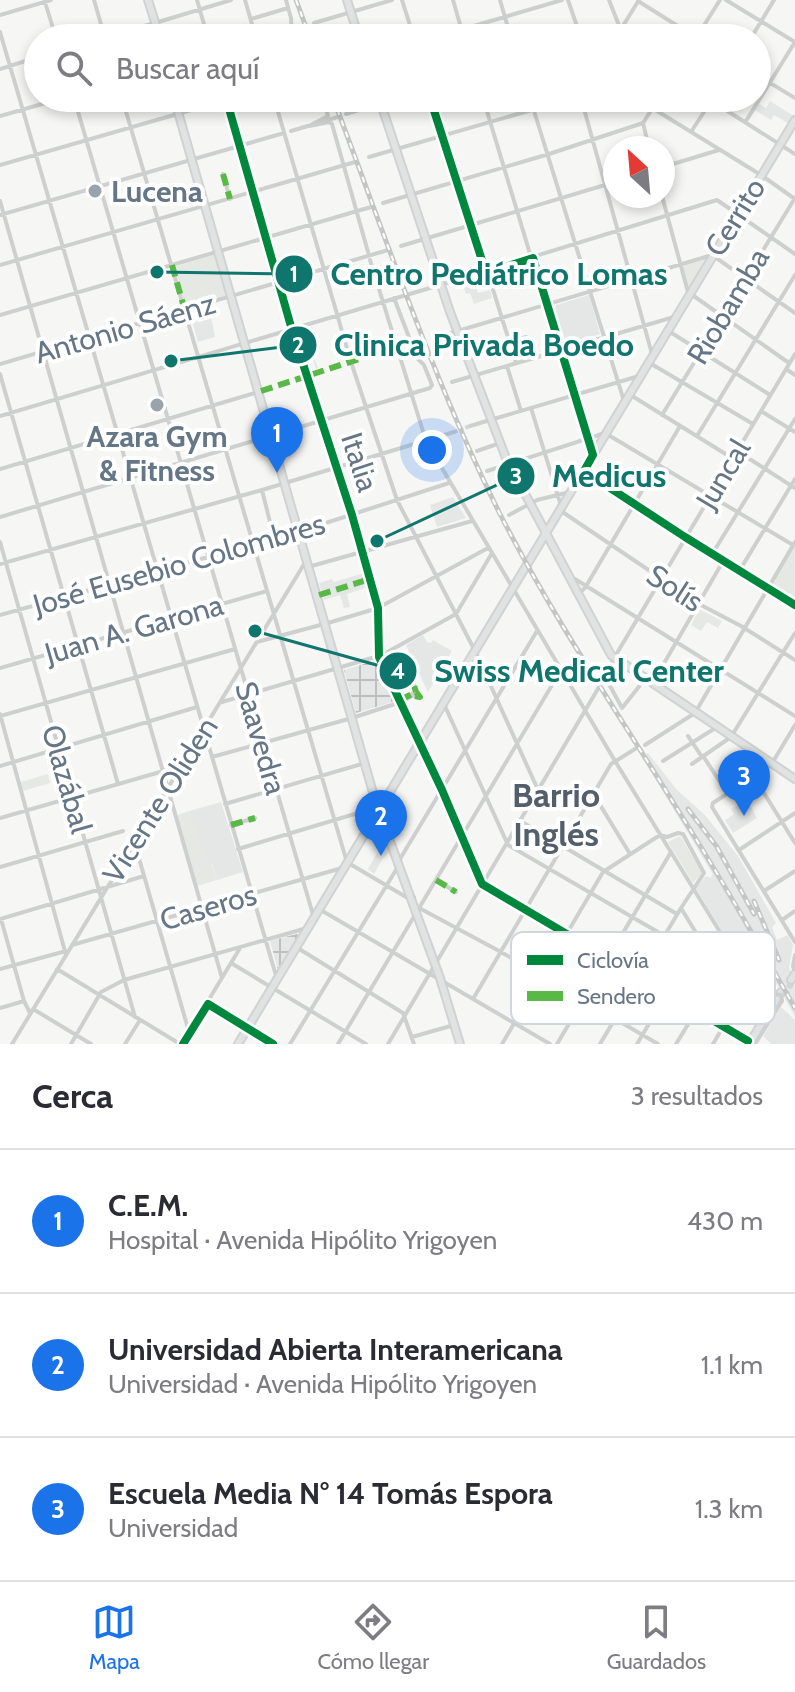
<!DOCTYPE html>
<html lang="es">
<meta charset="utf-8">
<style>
:root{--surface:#fff;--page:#f2f2f3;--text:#2b2b33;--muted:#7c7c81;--line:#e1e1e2;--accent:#1a73e8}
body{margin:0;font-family:Cabin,sans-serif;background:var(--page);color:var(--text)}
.compass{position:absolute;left:603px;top:136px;width:72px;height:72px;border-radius:50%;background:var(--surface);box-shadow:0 4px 12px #0003;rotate:334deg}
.you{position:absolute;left:432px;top:450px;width:28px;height:28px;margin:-20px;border:6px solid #fff;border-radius:50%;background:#1a73e8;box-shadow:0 0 0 12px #1a73e833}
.badge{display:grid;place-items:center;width:52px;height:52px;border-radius:50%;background:var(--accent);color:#fff;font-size:26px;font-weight:700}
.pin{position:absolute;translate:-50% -66px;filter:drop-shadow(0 2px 4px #0008)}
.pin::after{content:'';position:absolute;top:42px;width:28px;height:24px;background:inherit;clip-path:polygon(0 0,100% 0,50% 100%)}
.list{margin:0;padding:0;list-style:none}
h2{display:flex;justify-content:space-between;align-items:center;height:104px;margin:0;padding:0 32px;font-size:34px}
h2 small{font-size:26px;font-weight:400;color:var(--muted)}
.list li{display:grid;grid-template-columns:52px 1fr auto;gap:24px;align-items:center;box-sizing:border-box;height:144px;padding:0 32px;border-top:2px solid var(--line)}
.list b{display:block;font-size:30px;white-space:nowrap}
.list p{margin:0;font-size:26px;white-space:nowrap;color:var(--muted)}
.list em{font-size:26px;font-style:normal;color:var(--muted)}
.icon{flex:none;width:44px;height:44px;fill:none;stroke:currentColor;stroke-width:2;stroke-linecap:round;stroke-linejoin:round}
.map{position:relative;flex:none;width:795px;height:1044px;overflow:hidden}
.search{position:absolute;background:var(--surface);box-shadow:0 4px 12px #0003;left:24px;right:24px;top:24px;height:88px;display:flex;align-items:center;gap:20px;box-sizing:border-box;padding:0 28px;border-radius:44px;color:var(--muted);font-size:30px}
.sheet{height:536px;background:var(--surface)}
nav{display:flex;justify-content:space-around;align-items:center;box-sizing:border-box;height:112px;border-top:2px solid var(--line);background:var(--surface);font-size:22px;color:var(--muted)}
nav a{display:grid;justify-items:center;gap:4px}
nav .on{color:var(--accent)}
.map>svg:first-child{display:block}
.built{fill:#e5e6e6}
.industrial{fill:url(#industrial-grid)}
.green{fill:#e6e9e3}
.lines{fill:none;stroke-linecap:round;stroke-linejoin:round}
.minor-tunnel{stroke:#d2d6da;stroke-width:4;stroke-dasharray:4 2;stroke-linecap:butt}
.major-tunnel{stroke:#d2d6da;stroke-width:6;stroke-dasharray:6 3;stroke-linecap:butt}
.major-casing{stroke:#d1d2d3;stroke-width:10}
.minor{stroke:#ced0d0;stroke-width:4}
.major{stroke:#e1e2e2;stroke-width:6}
.rail-casing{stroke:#c4c6c6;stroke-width:5}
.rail{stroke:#fff;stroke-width:2;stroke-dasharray:6;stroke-linecap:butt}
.minor-bridge{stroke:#ced0d0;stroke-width:4}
.quiet{stroke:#58b947;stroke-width:6;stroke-dasharray:12 6;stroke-linecap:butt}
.cycleway-casing{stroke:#fff;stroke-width:13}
.cycleway{stroke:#00873e;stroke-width:8}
.poi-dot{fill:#98a3ae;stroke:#fff;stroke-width:3}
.labels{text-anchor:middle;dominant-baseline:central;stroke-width:8;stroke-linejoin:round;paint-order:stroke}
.poi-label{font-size:30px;font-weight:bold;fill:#657687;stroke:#fff;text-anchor:start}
.street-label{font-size:30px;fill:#657687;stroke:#fff}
.quarter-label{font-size:34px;font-weight:bold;fill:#535f6b;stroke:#fff}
.key{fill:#fff;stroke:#d1d6db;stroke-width:2}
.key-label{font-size:22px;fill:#657687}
.leader{fill:none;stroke:#0f766e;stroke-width:3}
.callout-dot{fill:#0f766e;stroke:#fff;stroke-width:3}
.mark-label{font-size:24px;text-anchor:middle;font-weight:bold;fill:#fff}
.callout-label{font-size:32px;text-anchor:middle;font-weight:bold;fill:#0f766e;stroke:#fff;stroke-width:8;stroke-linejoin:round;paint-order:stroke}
</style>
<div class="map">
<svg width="795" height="1044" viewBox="0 0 795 1044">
<defs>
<pattern id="industrial-grid" width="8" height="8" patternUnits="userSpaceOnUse" patternTransform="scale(2)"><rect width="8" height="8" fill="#e5e6e6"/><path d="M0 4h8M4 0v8" fill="none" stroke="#bdbfc0"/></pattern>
</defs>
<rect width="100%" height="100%" fill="#f6f6f5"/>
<path class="built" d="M770 101 794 116 789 124 774 115 771 120 755 110 759 104 766 108Z
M474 279 478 293 490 290 492 298 474 304 470 293 466 294 462 283Z
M589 295 600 334 559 347 547 308Z
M209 306 215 337 198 342 189 311Z
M312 327 318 342 315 343 317 349 313 354 318 368 316 369 311 354 304 356 301 348 313 344 308 328Z
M453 497 466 518 437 527 430 505Z
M364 573 368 587 347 594 350 607 344 608 340 595 324 600 319 583 332 579 334 582Z
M423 635 427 642 431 643 433 640 452 651 428 692 406 645Z
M648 753 677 790 704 814 738 856 776 923 772 927 777 940 788 935 793 945 789 968 792 974 790 978 795 987V1017L777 984 763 989 754 985 696 888 704 878 707 876 711 878 712 873 642 757Z
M747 800 757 818 733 833 725 820 734 814 731 809Z
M221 802 243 872 217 880 212 864H207L201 850 189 811Z
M386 838 391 851 383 858 374 874 368 869Z
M781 1007 795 1020V1044H771L763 1036Z"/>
<path class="industrial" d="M377 660 395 701 356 713 344 670Z
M300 933 278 970 270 941Z"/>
<path class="green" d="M216 254 229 296 186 308 174 267Z
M705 259 706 261 688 289 682 266Z
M795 545V604L769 587Z
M699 609 722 621 718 628 707 622 701 631 691 625Z
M48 774 50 783 23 791 21 782Z
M189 811 207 864 211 863 217 880 197 886 175 816Z
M678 837H681L702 873 693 883 668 842Z"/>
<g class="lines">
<path class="minor-tunnel" d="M454 432 470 426"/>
<path class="major-tunnel" d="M783 995 792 983"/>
<defs>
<path id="major" d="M148 0 160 38
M347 0 359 38
M174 98 376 803 440 978 460 1044
M379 98 450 312 506 458 611 655 795 779
M791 980 795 974
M238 1044 795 120
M749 1044 781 992"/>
</defs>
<use href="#major" class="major-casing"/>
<path class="minor" d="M94 0 105 38
M197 0 208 38
M245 0 256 38
M286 0 291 18 292 38
M402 0 414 38
M453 0 464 38
M500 0 511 38
M568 0 581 38
M609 0 620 28 635 38
M726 0 795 42
M638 1 697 38
M45 2 56 38
M0 15 51 0
M251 19 288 8
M155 23 231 0
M314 23 392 0
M0 32 277 979
M103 38 151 24
M267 38 303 27
M433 38 562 0
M600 38 621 29 639 0
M696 38 720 0
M751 38 774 0
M0 69 38 57
M757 75 795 98
M74 98 314 918
M122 98 346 859 350 864 406 897H414
M226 98 292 330 352 515 378 608 379 657 442 790 482 884 748 1041
M274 98 351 362 397 500 475 651 539 792
M341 98 346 110 361 106
M433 98 516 363
M483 98 591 456
M530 98 624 401
M581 98 652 354
M636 98 761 175 795 199
M707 98 795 154
M346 114 398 98
M0 116 63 98
M324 121 338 117
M746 121 795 42
M643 123 649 148
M309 126 329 122 332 124 368 252
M309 126 328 116 323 98
M291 131 308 126
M691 132 713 98
M369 157 573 98
M0 165 233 98
M663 167 719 150
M223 174 230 199
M662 196 688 292 789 363
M0 201 222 978
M383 203 549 154 643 123 659 98
M0 215 284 133
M401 246 615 182
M370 260 426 441 615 761 755 989
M0 265 355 162
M0 315 371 207
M667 330 770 395
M441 336 712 255 795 313
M509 342 526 337
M648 362 753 424
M0 364 388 250
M507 366 521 411
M786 369 795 375
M0 374 118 784
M452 382 674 317
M629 394 732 458
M531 408 561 506
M761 411 795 432
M662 415 795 198
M0 416 487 271 717 200 795 254
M470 426 639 376
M697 436 795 275
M477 451 500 443
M737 451 795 488
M0 469 258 392
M487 471 605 433 793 545
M584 473 722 563 795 607
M262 490 274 538
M561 511 699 604 741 626 795 660
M509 515 537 500 570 492
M0 517 430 388 432 385 424 365 417 358 394 298
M0 542 135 1017
M711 556 795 419
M0 564 262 490 454 432
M308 567 472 521
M738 573 795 479
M575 579 795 716
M579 593 585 588 680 426
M0 615 301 531 449 483
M328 623 378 608 488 548
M257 642 324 624
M0 668 267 591
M409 669 416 692
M645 679 622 708 604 675 795 354
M397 680 411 676
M652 684 722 563
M404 698 416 692 420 697 415 696
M222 702 382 655 456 614 492 553
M444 704 508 845 763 993 771 1001
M0 714 66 955
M0 716 235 649
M355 717 401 702 418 693
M795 725 771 765 713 803 712 807 795 942
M688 736 702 757
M645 745 695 713 795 542
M703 756 728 794
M212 757 352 718
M663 761 717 727
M692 764 731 737 795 633
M0 766 197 707
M754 777 795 843
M594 795 630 854
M225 804 365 763
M0 818 181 766
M522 822 677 914
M231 825 255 818
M134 841 189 1032
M238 849 378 807
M739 850 795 813
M400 859 537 631
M0 867 123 831
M436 880 456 892
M764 891 795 871
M681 908 715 964
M319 909 550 1044
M421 909 501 952 658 1044
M0 919 144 876
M1 919 24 1001 30 1013
M782 920 795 911
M543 943 552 926
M72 945 342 868
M296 947 403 1013 414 1044
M795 955 793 966 795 972
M231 963 366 1044
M0 969 66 951
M57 969 180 1044
M517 981 526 966
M473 999 611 764 635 749
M205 1005 270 1044
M0 1008 24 1001
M33 1009 91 1044
M412 1037 454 1025
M12 1044 306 561
M71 1044 101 992 124 980 307 928
M125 1044 140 1020
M182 1044 240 948
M290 1044 399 865
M338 1044 561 670
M388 1044 599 687
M502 1044 603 872 660 835 667 837 678 833 683 834 704 873 681 908 600 1044
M557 1044 671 852
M637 1044 691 953
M676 1044 733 951
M713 1044 748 984
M755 1044 782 1001"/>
<use href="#major" class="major"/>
<defs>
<path id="rail" d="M296 0 310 38
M333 98C386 238 433 380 500 514 553 618 620 716 681 815 721 878 758 943 795 1008
M688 809 717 847 754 914
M754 901 779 960"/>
</defs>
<use href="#rail" class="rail-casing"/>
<use href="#rail" class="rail"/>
<path class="minor-bridge" d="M774 994 781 995 782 1001"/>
<path class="quiet" d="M223 174 230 199
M172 265 185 311
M509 342 526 337
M261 391 411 342
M319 595 370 579
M409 669 416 692
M400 700 416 692 420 697 415 696
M231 825 255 818
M436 880 456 892
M517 981 526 966"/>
<defs>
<path id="cycleway" d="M226 98 292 330 352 515 378 608 379 657 442 790 482 884 748 1041
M430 98 486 273 533 258 593 455 584 471 685 537 795 605
M183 1044 208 1004 273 1044"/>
</defs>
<use href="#cycleway" class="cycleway-casing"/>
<use href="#cycleway" class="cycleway"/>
</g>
<g class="poi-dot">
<circle cx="95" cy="191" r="8"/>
<circle cx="157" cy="405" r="8"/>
</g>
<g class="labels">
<g class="poi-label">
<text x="111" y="191">Lucena</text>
<text x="157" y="436" text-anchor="middle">Azara Gym<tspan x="157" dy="34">&amp; Fitness</tspan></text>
</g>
<g class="street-label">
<text transform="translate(735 217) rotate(-58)">Cerrito</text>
<text transform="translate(728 306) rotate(-59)">Riobamba</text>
<text transform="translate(125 328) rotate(-16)">Antonio Sáenz</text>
<text transform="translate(360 462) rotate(72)">Italia</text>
<text transform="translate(723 474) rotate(-59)">Juncal</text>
<text transform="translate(179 564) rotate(-16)">José Eusebio Colombres</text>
<text transform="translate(675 588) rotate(33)">Solís</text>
<text transform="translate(134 629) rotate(-16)">Juan A. Garona</text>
<text transform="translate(261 738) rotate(74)">Saavedra</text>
<text transform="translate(67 779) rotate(74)">Olazábal</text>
<text transform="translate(160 800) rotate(-58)">Vicente Oliden</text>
<text transform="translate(208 907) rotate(-16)">Caseros</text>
</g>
<g class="quarter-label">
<text x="556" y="795">Barrio<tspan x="556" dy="39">Inglés</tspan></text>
</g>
</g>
<rect x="511" y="932" width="264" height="92" rx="12" class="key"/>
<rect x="527" y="955" width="36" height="10" fill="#00873e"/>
<rect x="527" y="991" width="36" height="10" fill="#58b947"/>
<g class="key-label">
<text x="577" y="968">Ciclovía</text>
<text x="577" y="1004">Sendero</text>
</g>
<path class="leader" d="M157 272L294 274M171 361L298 345M377 541L516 476M255 631L398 671"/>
<g class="callout-dot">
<circle cx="157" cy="272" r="8"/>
<circle cx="171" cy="361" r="8"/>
<circle cx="377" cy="541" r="8"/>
<circle cx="255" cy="631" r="8"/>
<circle cx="294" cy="274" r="20"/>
<circle cx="298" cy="345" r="20"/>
<circle cx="516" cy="476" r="20"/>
<circle cx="398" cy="671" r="20"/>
</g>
<g class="mark-label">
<text x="294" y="282">1</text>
<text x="298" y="353">2</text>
<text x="516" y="484">3</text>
<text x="398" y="679">4</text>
</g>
<g class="callout-label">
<text x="499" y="285">Centro Pediátrico Lomas</text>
<text x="484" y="356">Clinica Privada Boedo</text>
<text x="609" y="487">Medicus</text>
<text x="579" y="682">Swiss Medical Center</text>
</g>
</svg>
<svg class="compass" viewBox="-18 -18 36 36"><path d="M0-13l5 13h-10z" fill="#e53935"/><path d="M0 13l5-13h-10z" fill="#7c7c81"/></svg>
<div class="you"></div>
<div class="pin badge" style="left:277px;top:473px">1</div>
<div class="pin badge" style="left:381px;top:856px">2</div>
<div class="pin badge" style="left:744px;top:816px">3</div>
<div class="search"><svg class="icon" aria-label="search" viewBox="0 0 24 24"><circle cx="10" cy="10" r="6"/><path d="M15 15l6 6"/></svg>Buscar aquí</div>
</div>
<section class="sheet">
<h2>Cerca<small>3 resultados</small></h2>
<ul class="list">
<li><span class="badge">1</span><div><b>C.E.M.</b><p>Hospital · Avenida Hipólito Yrigoyen</p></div><em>430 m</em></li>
<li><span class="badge">2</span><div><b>Universidad Abierta Interamericana</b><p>Universidad · Avenida Hipólito Yrigoyen</p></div><em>1.1 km</em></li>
<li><span class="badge">3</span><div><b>Escuela Media N° 14 Tomás Espora</b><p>Universidad</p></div><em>1.3 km</em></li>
</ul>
</section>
<nav>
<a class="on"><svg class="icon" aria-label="map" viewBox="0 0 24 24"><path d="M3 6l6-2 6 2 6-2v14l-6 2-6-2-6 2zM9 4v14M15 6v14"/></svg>Mapa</a>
<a><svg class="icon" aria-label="directions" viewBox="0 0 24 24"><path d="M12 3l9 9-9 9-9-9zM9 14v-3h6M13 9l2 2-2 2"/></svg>Cómo llegar</a>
<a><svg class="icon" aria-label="saved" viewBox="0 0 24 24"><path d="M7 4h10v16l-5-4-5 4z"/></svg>Guardados</a>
</nav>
